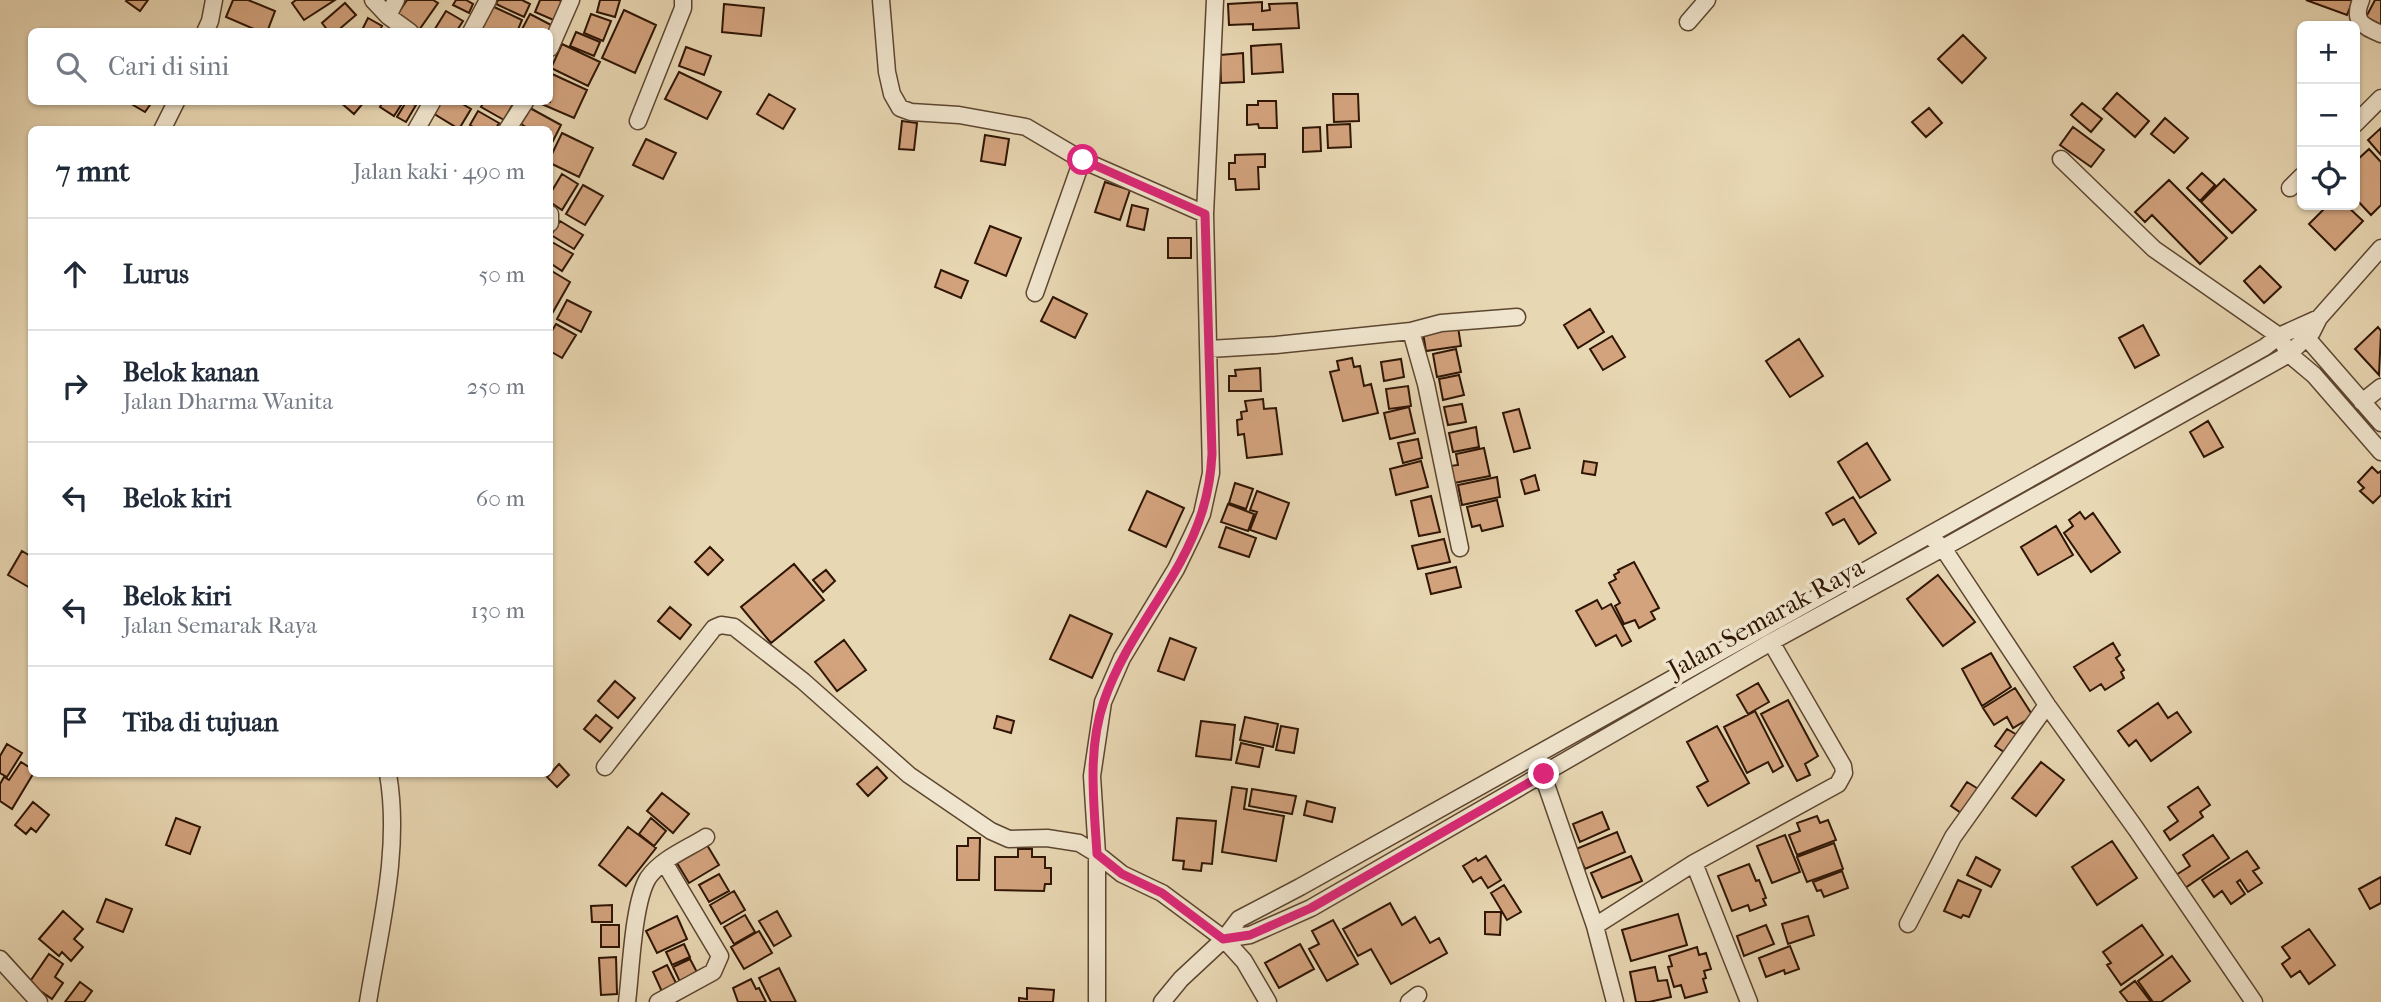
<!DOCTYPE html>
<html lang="id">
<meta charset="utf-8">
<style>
:root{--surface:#fff;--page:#f2f2f3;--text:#1f2937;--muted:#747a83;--line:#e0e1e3}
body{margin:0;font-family:"IM FELL French Canon",serif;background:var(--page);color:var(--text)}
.controls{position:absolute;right:21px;top:21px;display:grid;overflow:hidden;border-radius:10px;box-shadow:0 2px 5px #0004}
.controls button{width:63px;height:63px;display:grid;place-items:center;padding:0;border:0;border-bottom:2px solid var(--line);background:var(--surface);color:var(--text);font:35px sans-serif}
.stop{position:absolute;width:21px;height:21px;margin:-16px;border:5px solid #db2777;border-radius:50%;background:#fff}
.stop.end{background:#db2777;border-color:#fff;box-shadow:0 2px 7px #0008}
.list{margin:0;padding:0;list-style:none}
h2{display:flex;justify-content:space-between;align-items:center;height:91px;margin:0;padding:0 28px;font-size:30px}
h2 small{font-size:23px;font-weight:400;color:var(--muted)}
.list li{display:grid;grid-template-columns:46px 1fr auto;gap:21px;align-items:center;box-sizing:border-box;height:112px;padding:0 28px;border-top:2px solid var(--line)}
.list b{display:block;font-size:26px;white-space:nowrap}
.list p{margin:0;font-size:23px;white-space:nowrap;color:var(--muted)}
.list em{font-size:23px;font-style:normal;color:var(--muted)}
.icon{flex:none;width:38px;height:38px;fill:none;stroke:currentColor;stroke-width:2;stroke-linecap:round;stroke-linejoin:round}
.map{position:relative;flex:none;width:2381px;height:1002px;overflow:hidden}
.search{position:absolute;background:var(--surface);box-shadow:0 2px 5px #0004;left:28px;top:28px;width:525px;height:77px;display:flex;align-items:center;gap:18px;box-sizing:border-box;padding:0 24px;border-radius:10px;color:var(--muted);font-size:26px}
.panel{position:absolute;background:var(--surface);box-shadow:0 2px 5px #0004;left:28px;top:126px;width:525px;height:651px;border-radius:10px}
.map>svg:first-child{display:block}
.building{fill:#d3a37e;stroke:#2f1504;stroke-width:2}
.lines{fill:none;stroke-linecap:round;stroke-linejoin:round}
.street-casing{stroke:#5d4630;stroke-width:19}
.street{stroke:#f0e5ce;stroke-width:16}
.route{stroke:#db2777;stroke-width:9}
.labels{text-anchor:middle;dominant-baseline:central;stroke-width:7;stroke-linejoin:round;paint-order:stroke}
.street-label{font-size:26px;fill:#2f1504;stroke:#f0e5ce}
</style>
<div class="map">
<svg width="2381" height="1002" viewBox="0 0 2381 1002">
<rect width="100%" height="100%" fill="#e8d7b3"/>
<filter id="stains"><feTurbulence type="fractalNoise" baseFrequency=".00286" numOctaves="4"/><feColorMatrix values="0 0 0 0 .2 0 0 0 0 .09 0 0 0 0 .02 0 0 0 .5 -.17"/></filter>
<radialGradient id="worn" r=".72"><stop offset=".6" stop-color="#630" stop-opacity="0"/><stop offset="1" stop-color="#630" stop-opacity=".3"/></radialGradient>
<path class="building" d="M127 0H148L140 11 126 1Z
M233 0H248L275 11 267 32H261L226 17Z
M296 0H335L304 20 292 3Z
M407 0H433L438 3 419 30 397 15Z
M456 0H466L473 4 469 13 453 5Z
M498 0H522L530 4 524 17 496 4Z
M540 0H559L566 3 558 22 535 12Z
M600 0H620L615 17 597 12Z
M2306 0H2353L2347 15Z
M2375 0H2381V25L2366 17Z
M1262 2V11L1270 10 1269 4 1297 3 1299 28 1253 30V24L1229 25 1228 4Z
M345 3 356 15 336 32H329L322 23Z
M724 4 764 8 761 36 722 32Z
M492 6 522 20 517 32H480Z
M624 10 656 25 635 73 602 58Z
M446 11 463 21 456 32H433Z
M530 14 555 27 550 32 521 31Z
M591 14 611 21 603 41 584 33Z
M368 18 382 26 379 32H361Z
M576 32 600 42 594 56 570 46Z
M1963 35 1986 58 1962 83 1938 59Z
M562 44 600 62 588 86 551 68Z
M1281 44 1283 72 1252 74 1251 46Z
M686 47 711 56 704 75 679 66Z
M1243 53 1244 82 1221 83 1220 55Z
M679 72 721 92 707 119 665 99Z
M550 73 587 90 574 118 537 102H550Z
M2117 93 2149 121 2135 137 2103 109Z
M769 94 795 109 783 129 757 114Z
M1333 94H1358L1359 121 1334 122Z
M1258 101H1276L1277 128H1259L1258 124 1247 125V105H1258Z
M128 102H152L145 112Z
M340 102H364L354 114Z
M383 102H403L394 116 380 107Z
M406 102 416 105 406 122 397 117Z
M437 102H459L471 109 459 129 431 112Z
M484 102H514L504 120 481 107Z
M2082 103 2102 119 2091 132 2071 115Z
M530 108 561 125 553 141 550 140V130H531L521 124Z
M1929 108 1942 123 1926 137 1912 122Z
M478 111 499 123 495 130H478L470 125Z
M2165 118 2188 138 2174 153 2151 134Z
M902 121 917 123 914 150 899 149Z
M1350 124 1351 147 1328 148 1327 125Z
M1320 127 1321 151 1303 152V128Z
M2073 127 2104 150 2091 167 2060 145Z
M2381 128V155L2368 140Z
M562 133 593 148 579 177 550 163V158Z
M985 135 1009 139 1005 165 981 161Z
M646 139 676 153 663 179 633 165Z
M2369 149 2381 162V205L2371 215 2355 198V162Z
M1265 154V167H1258L1259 189 1236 190 1235 179H1229V163H1235V155Z
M2202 173 2215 185 2200 201 2187 188Z
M562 174 578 184 562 210 550 202V194Z
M2224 179 2256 210 2232 233 2201 202Z
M2169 180 2227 238 2200 264 2152 215 2145 222 2135 212Z
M1105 182 1130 190 1120 220 1095 212Z
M583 185 603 196 585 225 566 214Z
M1132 205 1148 209 1144 230 1127 226Z
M2328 205H2346L2363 221 2335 250 2309 224Z
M560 221 583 235 574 249 551 235Z
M990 226 1021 238 1006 276 975 263Z
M1168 238H1191V258H1168Z
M550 241 573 254 562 271 550 263Z
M2260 266 2281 287 2264 303 2244 281Z
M550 270 570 282 553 312 550 310Z
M941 270 968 281 961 298 935 287Z
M1053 297 1087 314 1075 338 1041 321Z
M567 300 591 312 581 332 557 319Z
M1590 309 1604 332 1578 348 1564 325Z
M556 324 576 335 562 358 550 351V334Z
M2143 325 2159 355 2135 368 2119 338Z
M1458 327 1461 346 1426 351 1423 333Z
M2378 327 2381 331 2379 375 2355 349Z
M1612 336 1625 357 1603 370 1590 349Z
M1799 339 1823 376 1790 397 1766 361Z
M1456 349 1461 372 1437 377 1433 354Z
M1352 358 1354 367 1360 366 1364 386 1371 384 1378 413 1343 421 1330 372 1339 370 1337 361Z
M1401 359 1404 377 1384 381 1381 362Z
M1260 368 1261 391H1229V376H1236L1235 370Z
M1459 375 1464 395 1443 400 1439 379Z
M1408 386 1411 406 1389 409 1386 389Z
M1263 399 1264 409 1276 408 1282 454 1247 458 1244 434 1238 435 1237 420 1242 419 1241 412 1247 411 1245 401Z
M1462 404 1466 422 1448 425 1444 407Z
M1409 407 1415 433 1390 439 1384 413Z
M1519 409 1530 448 1514 452 1503 413Z
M2208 421 2223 447 2204 457 2190 432Z
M1476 427 1479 447 1453 452 1449 433Z
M1418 439 1422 458 1403 463 1398 443Z
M1867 443 1890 480 1860 498 1838 462Z
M1484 448 1490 476 1454 483 1450 466 1458 465 1456 454Z
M1421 461 1428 487 1396 495 1390 469Z
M1584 461 1597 463 1595 475 1582 473Z
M2372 467 2378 473 2381 471V495L2373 503 2360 491 2364 488 2358 482Z
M1535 475 1539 490 1525 494 1521 480Z
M1497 477 1500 497 1462 505 1458 485Z
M1235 483 1253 489 1246 509 1229 503Z
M1147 491 1184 508 1166 547 1129 530Z
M1257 491 1289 503 1276 539 1250 530 1257 512 1250 510Z
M1431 496 1440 532 1419 536 1411 501Z
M1853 497 1876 533 1859 544 1844 519 1833 525 1826 513Z
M1497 500 1503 526 1482 531 1480 525 1472 527 1467 507Z
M1228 504 1254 514 1248 531 1221 522Z
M2080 512 2085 519 2093 513 2120 552 2091 572 2064 533 2073 526 2069 520Z
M2056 526 2073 555 2038 575 2021 547Z
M1226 527 1256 538 1249 557 1219 547Z
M1444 539 1450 562 1418 569 1412 546Z
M710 547 723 560 708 575 695 562Z
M22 551 32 557V589L8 575Z
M1634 562 1659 608 1651 612 1655 619 1639 628 1635 620 1624 624 1615 606 1620 603 1609 583 1616 579 1614 575 1619 572 1618 570Z
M794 564 824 600 771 643 741 607Z
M1456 567 1461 587 1431 594 1426 574Z
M826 570 835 581 823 592 813 580Z
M1938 575 1975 622 1943 646 1907 599Z
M1597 600 1602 609 1611 604 1631 641 1622 646 1616 635 1596 646 1576 611Z
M670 607 691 625 680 639 658 621Z
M1070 615 1112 634 1092 678 1050 659Z
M1170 638 1196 648 1184 680 1158 671Z
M844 640 866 670 837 691 815 662Z
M2113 643 2120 655 2116 658 2124 670 2121 672 2124 678 2105 690 2101 684 2090 691 2074 667Z
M1991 653 2011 687 1982 706 1962 669Z
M615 681 635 698 618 718 598 701Z
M1758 683 1769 702 1748 714 1737 695Z
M2015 688 2033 716 2013 728 2007 717 1994 725 1983 708Z
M1788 700 1818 756 1805 764 1810 775 1797 781 1761 714Z
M2158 703 2168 718 2177 712 2191 732 2151 761 2136 740 2129 746 2118 731Z
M1755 711 1783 766 1773 772 1768 762 1747 773 1724 727Z
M596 715 612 728 600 742 584 729Z
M997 716 1014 721 1011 733 994 728Z
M1245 717 1278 724 1273 747 1240 740Z
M1201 721 1235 725 1231 760 1196 756Z
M1281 726 1298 729 1294 753 1276 750Z
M1717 726 1749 783 1708 806 1697 787 1708 781 1687 742Z
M2007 729 2019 736 2007 754 1995 746Z
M1241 743 1263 748 1259 767 1236 763Z
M7 744 22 753 7 777 0 773V756Z
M21 762 32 769 33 774 12 809 0 801V784L4 777 9 780Z
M2041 762 2064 780 2036 816 2012 798Z
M559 764 569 775 557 787 547 777Z
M877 767 887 778 868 796 857 784Z
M1967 782 1980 790 1964 815 1951 806Z
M1232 787 1247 789 1244 809 1284 816 1276 861 1222 852Z
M2198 787 2210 805 2200 812 2203 817 2170 840 2164 831 2178 821 2168 807Z
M1252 789 1296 796 1292 814 1249 806Z
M662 793 689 814 673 833 647 811Z
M1307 801 1335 808 1332 822 1304 815Z
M33 802 49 815 36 832 31 828 26 834 15 825Z
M1602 812 1609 829 1580 842 1573 824Z
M1817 816 1820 823 1828 820 1836 840 1797 855 1789 835 1800 831 1797 823Z
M176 818 200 827 190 854 166 845Z
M651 818 666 831 654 846 639 834Z
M1177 818 1216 821 1212 864 1202 863 1201 871 1183 869 1184 861 1173 860Z
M628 827 656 848 626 886 599 865Z
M1617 832 1625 852 1585 869 1576 849Z
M1785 835 1800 872 1772 883 1757 846Z
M2213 835 2229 858 2185 888 2176 875 2190 866 2183 855Z
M968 838H980L979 880H957V846H968Z
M2112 841 2137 878 2097 905 2072 867Z
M1834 843 1843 869 1807 882 1797 857Z
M707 845 719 865 689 883 677 863Z
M1018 849H1032V857H1045V868H1051V884H1045L1044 891 995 890V857H1018Z
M2247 851 2259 868 2253 871 2262 883 2248 892 2240 880 2237 882 2245 894 2231 904 2222 891 2214 897 2202 880Z
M1486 856 1501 880 1488 888 1481 877 1473 882 1463 866 1476 858 1478 861Z
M1631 856 1642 881 1602 898 1591 873Z
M1976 857 2000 870 1991 887 1967 875Z
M1749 864 1756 881 1759 880 1766 898 1763 899 1766 905 1750 911 1748 905 1732 911 1718 876Z
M1842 871 1848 888 1824 897 1821 890 1817 891 1813 882Z
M719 874 729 891 709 902 699 885Z
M2381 877V903L2370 909 2359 889Z
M1958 880 1981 890 1969 917 1963 915 1961 918 1944 911Z
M1504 885 1521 912 1507 920 1491 893Z
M734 891 745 910 721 924 710 905Z
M106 899 132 909 123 932 97 922Z
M1390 903 1402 925 1415 917 1430 943 1439 938 1447 953 1391 984 1371 949 1358 956 1343 929Z
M612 905V922H592L591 906Z
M63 911 83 929 74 939 83 947 71 961 62 952 59 956 39 939Z
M777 911 791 936 774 946 759 921Z
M1485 912H1501L1500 935 1485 934Z
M1678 914 1687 945 1631 961 1622 930Z
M745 915 755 932 734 944 724 927Z
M677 916 687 939 657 953 646 931Z
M1808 916 1814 935 1788 944 1782 924Z
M1333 920 1358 964 1327 981 1309 949 1319 944 1312 931Z
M601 925H619V947H601Z
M1766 925 1774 944 1744 956 1737 936Z
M2142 925 2163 955 2121 985 2107 965 2111 963 2103 952Z
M2309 929 2335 965 2309 984 2300 971 2291 977 2282 964 2290 958 2282 947Z
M759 931 772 953 744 969 731 947Z
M684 944 690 957 672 965 666 952Z
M1300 944 1314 969 1279 988 1265 963Z
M1790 946 1799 969 1785 974 1784 970 1766 977 1759 958Z
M1697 947 1699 955 1706 953 1711 969 1704 971 1706 978 1703 979 1707 992 1685 998 1681 985 1674 987 1668 967 1672 966 1669 956Z
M49 954 63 964 55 977 63 983 52 999 29 983Z
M2172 956 2190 981 2161 1002H2153L2138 981Z
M616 957 617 994 601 995 599 958Z
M690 959 699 976 681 984 673 967Z
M667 965 678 987 663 994 653 972Z
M1655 967 1658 981 1667 980 1671 997 1649 1002H1636L1630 972Z
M779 968 796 1002H771L759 978Z
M751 979 756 989 759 988 766 1002H738L733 988Z
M2135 981 2151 1002H2128L2120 992Z
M80 982 92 991 84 1002H65Z
M1027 988 1054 990 1053 1002H1019V998L1027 999Z"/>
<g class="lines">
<defs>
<path id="street" d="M373 0 388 16 410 32
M881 0 887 72 892 94 900 108 911 112 959 115 1026 127 1082 160
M2361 0C2352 22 2363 26 2381 34
M388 16 396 0
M1688 22 1707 0
M205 32 210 21 214 0
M471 32 488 0
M550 48 571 0
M638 121 683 8V0
M2355 124 2381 98
M162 130 176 102
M416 130 432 102
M507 130 525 102
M2061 159 2154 249 2279 336 2289 354 2314 375 2381 452
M2290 188 2302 176
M550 214V223
M1035 293 1082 160 1205 214
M1411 331 1426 384 1460 548
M2299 332 2306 337 2381 423
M1209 349 1276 345 1411 331 1441 323 1517 317
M2362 402 2381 387
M1935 541 1943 548 2047 705 2136 829 2254 1002
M605 767 714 628 721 625 734 627 803 681 909 775 991 831 1009 839 1047 838 1079 843 1097 854 1122 874 1162 893 1224 939 1244 961 1268 1002
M1540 767 1595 926 1615 1002
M1694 863 1749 1002
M1908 924 1953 837 2047 705
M1595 926 1694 863 1838 784 1844 773 1843 766 1771 642
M1224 939 1250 935 1311 908 1771 642 1943 548 2289 354 2312 332 2319 318 2381 248
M0 959 39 1002
M368 1002C380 928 401 849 388 774
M627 1002C631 971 633 903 648 878 661 859 687 849 706 837
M658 1002 713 972 720 956 664 862
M1097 1002V854L1092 776 1103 702 1122 658 1176 569 1192 536 1202 514 1211 473 1205 214 1215 0
M1162 1002 1181 979 1224 939 1239 919 1300 887 2265 347 2279 336 2319 318
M1409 1002 1418 995"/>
</defs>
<use href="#street" class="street-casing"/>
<use href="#street" class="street"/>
</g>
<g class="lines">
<path class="route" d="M1083 160 1205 214 1212 454C1211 474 1208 493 1202 512 1181 580 1127 633 1104 701 1087 750 1094 803 1097 854L1122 874 1162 893 1223 939 1250 935 1311 908 1544 774"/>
</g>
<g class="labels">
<g class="street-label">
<text transform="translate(1766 618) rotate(-29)">Jalan Semarak Raya</text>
</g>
</g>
<rect width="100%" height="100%" filter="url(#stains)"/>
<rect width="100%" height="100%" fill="url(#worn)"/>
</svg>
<div class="controls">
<button>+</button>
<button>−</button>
<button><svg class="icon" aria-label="locate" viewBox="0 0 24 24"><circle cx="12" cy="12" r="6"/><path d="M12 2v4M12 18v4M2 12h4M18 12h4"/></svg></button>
</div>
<div class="stop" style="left:1083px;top:160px"></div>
<div class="stop end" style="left:1544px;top:774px"></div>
<div class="search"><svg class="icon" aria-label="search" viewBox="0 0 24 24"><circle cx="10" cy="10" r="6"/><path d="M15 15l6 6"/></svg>Cari di sini</div>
<section class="panel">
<h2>7 mnt<small>Jalan kaki · 490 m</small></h2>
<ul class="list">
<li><svg class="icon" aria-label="ahead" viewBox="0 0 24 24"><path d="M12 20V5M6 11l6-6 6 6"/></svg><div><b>Lurus</b></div><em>50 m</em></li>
<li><svg class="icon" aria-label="right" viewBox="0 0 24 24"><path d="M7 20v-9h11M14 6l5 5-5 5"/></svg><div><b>Belok kanan</b><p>Jalan Dharma Wanita</p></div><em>250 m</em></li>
<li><svg class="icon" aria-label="left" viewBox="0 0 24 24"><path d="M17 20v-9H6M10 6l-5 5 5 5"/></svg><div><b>Belok kiri</b></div><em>60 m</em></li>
<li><svg class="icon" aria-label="left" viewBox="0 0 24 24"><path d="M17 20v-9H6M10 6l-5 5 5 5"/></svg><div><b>Belok kiri</b><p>Jalan Semarak Raya</p></div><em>130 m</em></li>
<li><svg class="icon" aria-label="arrive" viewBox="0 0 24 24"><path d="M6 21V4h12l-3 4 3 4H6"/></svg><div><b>Tiba di tujuan</b></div></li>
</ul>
</section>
</div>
